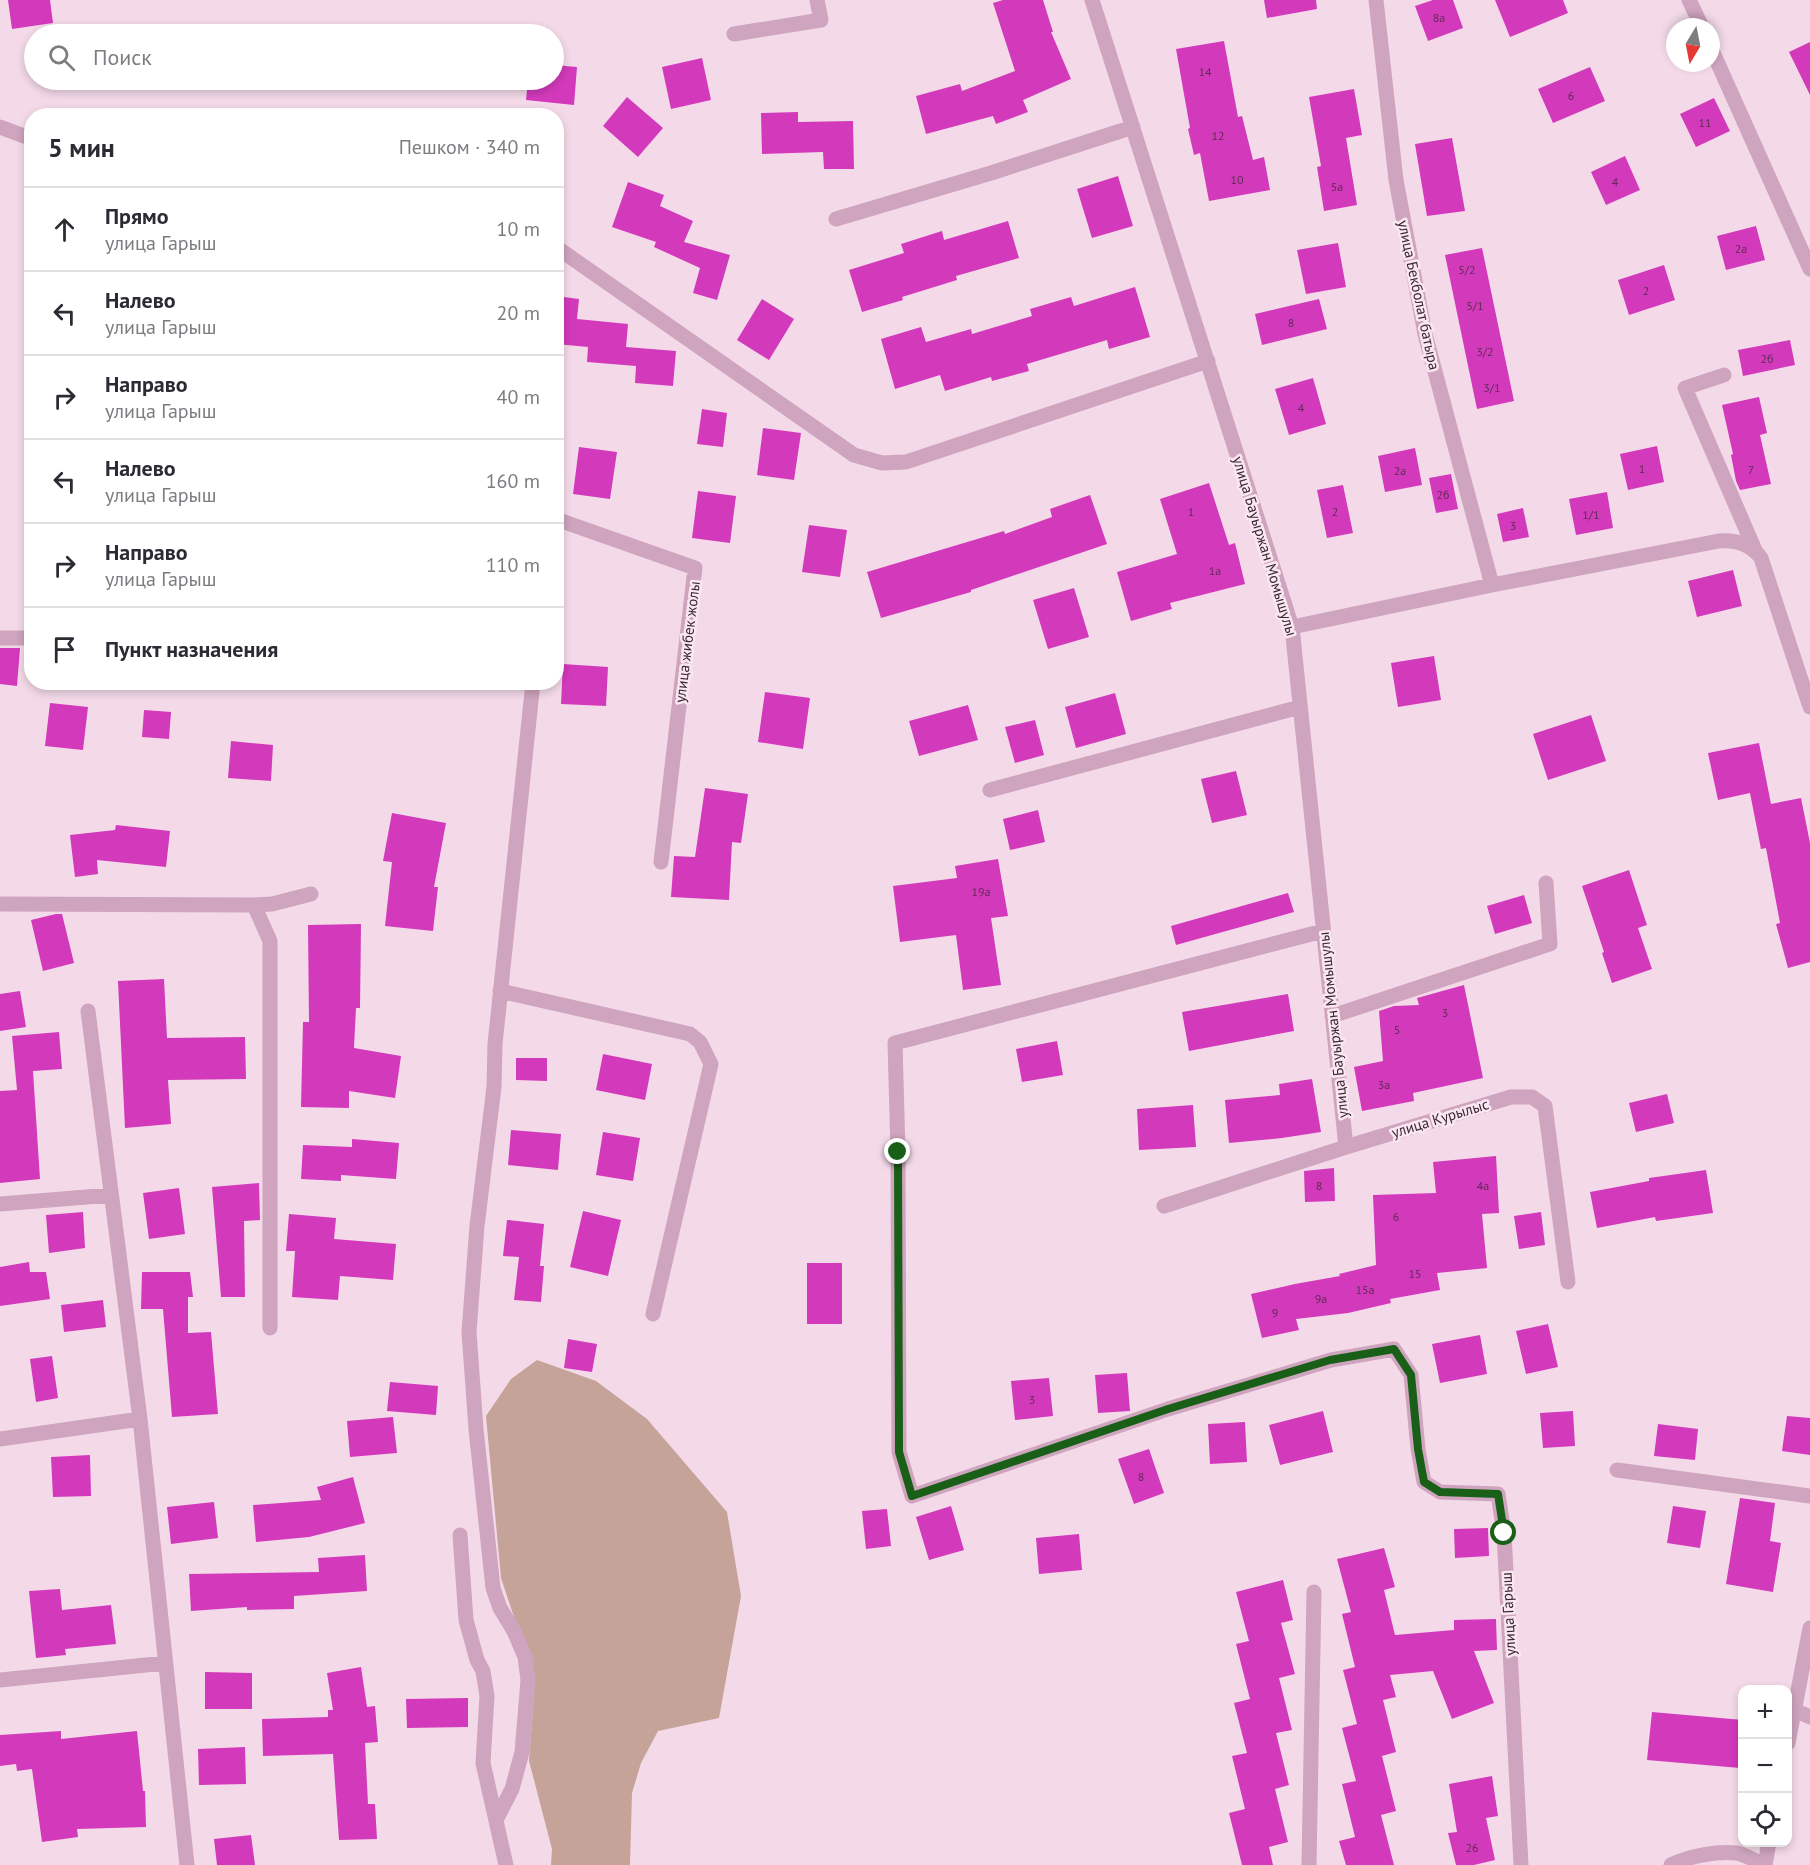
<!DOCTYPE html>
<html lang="ru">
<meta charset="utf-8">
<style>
:root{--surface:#fff;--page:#f2f2f3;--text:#2b2b33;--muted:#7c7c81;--line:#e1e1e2}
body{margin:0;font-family:"PT Sans",sans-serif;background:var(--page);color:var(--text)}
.controls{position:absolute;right:18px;bottom:18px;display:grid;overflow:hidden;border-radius:12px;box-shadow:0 3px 9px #0003}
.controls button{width:54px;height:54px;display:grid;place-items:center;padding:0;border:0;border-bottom:2px solid var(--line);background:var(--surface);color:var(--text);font:30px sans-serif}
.compass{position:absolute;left:1666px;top:18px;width:54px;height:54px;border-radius:50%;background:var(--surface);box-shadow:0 3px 9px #0003;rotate:190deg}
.stop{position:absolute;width:18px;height:18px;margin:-14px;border:4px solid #195f17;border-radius:50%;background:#fff}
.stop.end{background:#195f17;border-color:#fff;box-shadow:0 2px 6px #0008}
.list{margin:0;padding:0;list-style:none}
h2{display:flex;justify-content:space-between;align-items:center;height:78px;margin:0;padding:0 24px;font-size:26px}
h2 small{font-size:20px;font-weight:400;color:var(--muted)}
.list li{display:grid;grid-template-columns:39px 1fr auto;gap:18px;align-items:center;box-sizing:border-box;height:84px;padding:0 24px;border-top:2px solid var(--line)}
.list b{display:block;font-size:22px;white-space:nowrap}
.list p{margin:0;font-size:20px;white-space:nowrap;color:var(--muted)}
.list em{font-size:20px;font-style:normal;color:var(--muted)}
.icon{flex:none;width:33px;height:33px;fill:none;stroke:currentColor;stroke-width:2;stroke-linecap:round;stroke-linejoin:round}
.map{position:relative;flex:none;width:1810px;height:1865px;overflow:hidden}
.search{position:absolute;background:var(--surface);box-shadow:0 3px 9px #0003;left:24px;top:24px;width:540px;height:66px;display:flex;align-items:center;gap:15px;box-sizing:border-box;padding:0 21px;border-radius:33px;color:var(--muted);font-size:22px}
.panel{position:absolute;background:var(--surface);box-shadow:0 3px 9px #0003;left:24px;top:108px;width:540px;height:582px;border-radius:24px}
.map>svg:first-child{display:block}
.green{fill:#c5a398}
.building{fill:#d339bb}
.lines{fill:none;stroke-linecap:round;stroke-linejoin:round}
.minor{stroke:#cea4be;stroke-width:15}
.route{stroke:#195f17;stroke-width:8}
.labels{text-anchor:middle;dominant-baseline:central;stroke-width:5;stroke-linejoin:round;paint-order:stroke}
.number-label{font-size:12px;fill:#5f2c56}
.street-label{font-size:15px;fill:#382734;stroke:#fbe7f2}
</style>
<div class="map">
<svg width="1810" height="1865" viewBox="0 0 1810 1865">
<rect width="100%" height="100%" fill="#f4dae9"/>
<path class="green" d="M537 1360 596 1381 647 1419 727 1512 741 1596 719 1718 658 1731 641 1763 632 1793 630 1865H551L552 1849 529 1761 534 1694 529 1651 513 1614 501 1578 486 1416 511 1379Z"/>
<path class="building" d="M8 0H50L53 23 12 29Z
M1003 0H1043L1053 32H1051L1071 79 1023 100 1028 112 996 124 993 116 926 134 916 96 960 84 962 91 1015 71 993 3Z
M1264 0H1316L1317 9 1267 18Z
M1433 0H1453L1463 28 1428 41 1415 6Z
M1495 0H1563L1568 13 1510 37Z
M1224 41 1238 117 1242 116 1253 160 1264 157 1270 190 1209 201 1200 153 1194 155 1188 129 1190 128 1176 49Z
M1810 42V95L1789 52Z
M702 58 711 100 671 109 662 67Z
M554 65 577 67 574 105 526 100 528 80H554Z
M1590 67 1605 101 1553 123 1538 89Z
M1354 89 1362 135 1346 138 1357 205 1324 211 1317 167 1321 166 1309 97Z
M627 97 663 128 638 157 603 126Z
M1714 98 1730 131 1696 147 1680 114Z
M798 112V122L853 121 854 169H824L823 152 762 154 761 113Z
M1452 138 1465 211 1427 216 1415 144Z
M1625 156 1640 190 1606 205 1591 172Z
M1118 176 1133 226 1092 238 1077 189Z
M628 182 664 195 660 206 693 221 684 242 730 255 717 300 693 293 700 268 654 247 656 242 612 227Z
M1008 221 1019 258 956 276 957 280 902 297 903 300 862 312 849 270 904 253 901 244 942 231 944 240Z
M1756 226 1765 260 1726 270 1717 236Z
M1338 243 1346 287 1306 294 1297 250Z
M1482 248 1514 401 1477 409 1445 255Z
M1664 265 1675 300 1629 315 1618 280Z
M1135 287 1150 337 1109 349 1107 340 1027 364 1029 371 992 381 991 377 945 391 940 375 895 389 881 339 921 327 926 342 971 329 972 334 1032 316 1030 309 1071 297 1074 306Z
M556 296 579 299 577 319 628 324 626 347 676 351 673 386 635 383 636 366 587 362 588 347 556 344Z
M762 299 794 319 769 360 737 340Z
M1319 299 1327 329 1262 345 1255 314Z
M1790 340 1795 365 1743 376 1738 350Z
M1313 378 1326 424 1289 435 1275 389Z
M1759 397 1767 433 1760 435 1771 484 1740 490 1736 481 1731 455 1733 454 1722 405Z
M702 409 727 413 723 447 697 444Z
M763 428 801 433 794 480 757 475Z
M1657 446 1664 482 1628 490 1620 454Z
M579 447 617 452 610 499 573 494Z
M1415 448 1422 485 1385 492 1378 456Z
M1451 474 1458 509 1436 513 1429 478Z
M1209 483 1229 545 1235 543 1245 584 1170 603 1172 609 1131 621 1117 572 1177 554 1160 499Z
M1343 485 1353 533 1327 538 1317 490Z
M698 491 736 496 730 543 692 538Z
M1607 492 1613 528 1576 535 1569 499Z
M1090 495 1107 544 971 590V592L881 618 867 572 1004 531 1005 534 1052 517 1050 509Z
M1523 508 1529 537 1503 542 1497 514Z
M809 525 847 530 840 577 802 572Z
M1733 570 1742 606 1697 617 1688 581Z
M1074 588 1089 637 1048 649 1033 600Z
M0 648H20L17 686 0 684Z
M1434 656 1441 700 1398 707 1391 663Z
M563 664 608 667 606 706 561 704Z
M765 692 810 698 803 749 758 742Z
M1115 693 1126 734 1076 748 1065 707Z
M50 703 88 707 83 750 45 746Z
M968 705 978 740 919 756 909 721Z
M144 710 171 712 169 739 142 737Z
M1591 715 1606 761 1548 780 1533 734Z
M1035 720 1044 755 1015 763 1005 727Z
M231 741 273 745 271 781 228 778Z
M1759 743 1771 804 1801 798 1810 843V962L1788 968 1776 924 1780 923 1766 848 1761 849 1750 793 1718 800 1708 753Z
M1236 771 1247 815 1212 823 1201 779Z
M705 788 748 794 741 843 732 842 729 900 671 897 674 856 695 857Z
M1038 810 1045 842 1010 850 1003 819Z
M392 813 446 823 434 887H438L433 931 385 926 392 862 383 861Z
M116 825 170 831 166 867 97 860 98 874 75 877 70 835 115 830Z
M998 859 1008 916 991 918 1001 985 963 990 956 935 900 942 893 886 957 878 955 866Z
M1629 870 1647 925 1638 928 1652 969 1612 983 1602 953 1604 952 1582 886Z
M1288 893 1294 912 1176 945 1171 926Z
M1524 895 1532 923 1495 934 1487 906Z
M56 914H62L74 963 43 971 31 920Z
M361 924 360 1008H356L354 1048 401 1056 395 1098 349 1091V1108L301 1107 303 1022H309L308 925Z
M164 979 167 1038 245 1037 246 1079 168 1080 171 1124 125 1128 118 981Z
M1464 985 1483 1078 1413 1093 1414 1101 1362 1111 1354 1067 1383 1061 1379 1011 1394 1006 1419 1005 1417 998Z
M20 991 26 1027 0 1031V994Z
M1288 994 1294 1031 1189 1051 1182 1012Z
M59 1032 62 1069 33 1071 40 1179 0 1183V1091L17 1090 12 1036Z
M1057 1041 1063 1075 1022 1082 1016 1049Z
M603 1054 652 1064 645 1100 596 1090Z
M516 1058H547V1081L516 1080Z
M1312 1079 1321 1132 1282 1138 1229 1143 1225 1100 1280 1095 1279 1084Z
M1667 1094 1674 1123 1636 1132 1629 1103Z
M1193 1105 1196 1147 1139 1150 1137 1109Z
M511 1130 561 1134 558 1170 508 1165Z
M603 1132 640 1138 633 1181 596 1175Z
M352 1139 399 1143 396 1179 341 1175V1181L301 1179 303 1145 352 1147Z
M1496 1156 1499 1213 1482 1214 1487 1268 1437 1273 1440 1290 1390 1299 1391 1303 1348 1313 1296 1319 1299 1330 1262 1338 1251 1294 1295 1284 1340 1276 1339 1274 1376 1265 1373 1195 1436 1193 1433 1162Z
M1334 1168 1335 1201 1305 1202 1304 1171Z
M1706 1170 1713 1213 1656 1221 1655 1217 1597 1228 1590 1192 1649 1181V1178Z
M259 1183 260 1220 244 1221 245 1297H221L212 1187Z
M179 1188 185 1234 149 1239 143 1193Z
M583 1211 621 1220 608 1276 570 1267Z
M83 1212 85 1248 49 1253 46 1215Z
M1541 1212 1545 1245 1519 1249 1514 1216Z
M289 1214 336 1218 334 1239 396 1244 393 1280 340 1276 338 1300 292 1297 295 1251H286Z
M507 1220 544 1224 540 1266H544L541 1302 514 1300 519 1257 503 1256Z
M29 1262 30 1272H46L50 1299 0 1306V1267Z
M807 1263H842V1324H807Z
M142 1272H190L193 1297H188V1333L211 1332 218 1414 172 1417 163 1309H141Z
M103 1300 106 1327 64 1332 61 1305Z
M1548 1324 1558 1367 1526 1374 1516 1331Z
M1480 1335 1487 1374 1440 1383 1432 1344Z
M568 1339 597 1344 592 1372 564 1368Z
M52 1356 58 1398 36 1402 30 1359Z
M1127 1373 1130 1411 1098 1413 1095 1375Z
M1049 1378 1053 1416 1015 1420 1011 1381Z
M390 1382 438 1386 436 1415 387 1411Z
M1323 1411 1333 1452 1280 1465 1269 1425Z
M1573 1411 1575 1446 1543 1448 1540 1413Z
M1787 1416 1810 1418V1455L1782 1451Z
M393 1417 397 1453 350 1457 347 1421Z
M1245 1422 1247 1462 1210 1464 1208 1424Z
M1658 1424 1698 1429 1695 1460 1654 1456Z
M1149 1449 1164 1493 1134 1504 1118 1459Z
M90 1455 91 1496 53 1497 51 1457Z
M353 1477 365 1523 309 1537 256 1542 253 1505 321 1500 317 1487Z
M1740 1498 1775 1503 1770 1541 1781 1543 1773 1592 1726 1584Z
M214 1502 218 1538 171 1544 167 1507Z
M951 1506 964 1550 929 1560 916 1517Z
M1673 1506 1706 1511 1700 1548 1667 1543Z
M887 1509 891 1546 866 1549 862 1511Z
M1488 1528 1489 1556 1455 1558 1454 1529Z
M1079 1534 1082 1570 1039 1574 1036 1538Z
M1384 1548 1395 1587 1384 1590 1395 1635 1454 1630V1620L1496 1619 1497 1650 1474 1651 1494 1703 1452 1719 1433 1671 1390 1675 1396 1697 1383 1700 1396 1752 1382 1756 1396 1811 1381 1815 1394 1865H1346L1339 1841 1355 1837 1342 1784 1356 1781 1342 1728 1357 1724 1343 1670 1355 1667 1342 1614 1351 1612 1337 1559Z
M365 1555 367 1591 294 1596V1609L247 1610V1607L191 1611 189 1574 319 1572 318 1558Z
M1283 1580 1293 1620 1281 1623 1295 1674 1279 1678 1292 1730 1276 1733 1289 1785 1275 1789 1288 1842 1269 1847 1273 1865H1242L1229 1813 1245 1809 1232 1756 1247 1753 1234 1703 1250 1699 1236 1644 1249 1641 1236 1592Z
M60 1589 62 1610 111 1605 116 1644 65 1649 66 1655 36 1658 29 1591Z
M361 1667 367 1707 375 1706 378 1742 365 1743 368 1804H375L377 1839 339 1840 333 1754 263 1756 262 1719 328 1717V1710H333L327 1673Z
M205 1672 252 1673V1709H205Z
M468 1698V1727L407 1728 406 1699Z
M1652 1712 1743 1720 1740 1768 1647 1760Z
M61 1731V1739L137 1731 143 1791H145L146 1827 77 1829 78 1837 42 1842 32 1769 17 1771 16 1764 0 1766V1735Z
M245 1747 246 1784 199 1785 198 1749Z
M1492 1776 1498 1816 1486 1818 1495 1860 1474 1865H1456L1448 1833 1457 1832 1449 1784Z
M251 1835 255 1865H217L214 1839Z"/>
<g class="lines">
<path class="minor" d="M1092 0 1292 627 1346 1147
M1376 0 1396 180 1425 334 1492 585
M1689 0 1702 27
M734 34 821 20 817 0
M1711 48 1810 269
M0 127 32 139
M836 219 991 173 1133 127
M556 247 854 455 882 463 906 462 1208 361
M1724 375 1685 388 1755 550
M556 519 695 568 661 862
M1292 627 1492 585 1719 541C1737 540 1751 544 1761 558L1810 707
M0 638H32
M990 790 1300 707
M0 904 254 905 272 904 311 894
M254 905 270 941V1328
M1323 931 895 1043 898 1152 899 1452 912 1496 1168 1409 1331 1360 1394 1349 1411 1375 1418 1449 1424 1482 1440 1492 1498 1494 1504 1533 1521 1865
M500 991 690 1034 700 1042 711 1064 653 1314
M88 1011 140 1419 187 1865
M1332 1016 1550 944 1546 883
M0 1204 111 1195
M1164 1206 1346 1147 1511 1097H1532L1545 1106 1568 1282
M0 1439 140 1419
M1617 1470 1810 1496
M460 1535 466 1620 477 1660 483 1671 487 1696 483 1763 506 1865
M0 1680 165 1663
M1794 1710 1810 1717
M1788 1743 1810 1628
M496 1820 512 1789 522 1752 528 1680 525 1657 514 1631 500 1608 493 1588 476 1429 469 1332 477 1226 494 1087 495 1044 533 682
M1309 1865 1314 1592
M1671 1865C1689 1856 1717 1851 1737 1853 1746 1855 1756 1861 1764 1865
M1765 1865 1769 1842"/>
</g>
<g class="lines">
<path class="route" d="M898 1152 899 1452 912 1496 1168 1409 1330 1360 1394 1349 1411 1375 1418 1449 1424 1482 1440 1492 1498 1494 1504 1533"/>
</g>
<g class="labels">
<g class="number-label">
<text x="1439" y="17">8а</text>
<text x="1205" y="71">14</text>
<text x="1571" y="95">6</text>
<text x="1705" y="122">11</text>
<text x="1218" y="135">12</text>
<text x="1237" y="179">10</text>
<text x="1615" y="181">4</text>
<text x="1337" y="186">5а</text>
<text x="1741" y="248">2а</text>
<text x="1467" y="269">5/2</text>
<text x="1646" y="290">2</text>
<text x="1475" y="305">5/1</text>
<text x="1291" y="322">8</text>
<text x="1485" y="351">3/2</text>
<text x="1767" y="358">2б</text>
<text x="1492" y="387">3/1</text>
<text x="1301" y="407">4</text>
<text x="1642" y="468">1</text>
<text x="1751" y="469">7</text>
<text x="1400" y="470">2а</text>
<text x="1443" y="494">2б</text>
<text x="1191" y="511">1</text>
<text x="1335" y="511">2</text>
<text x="1591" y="514">1/1</text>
<text x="1513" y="525">3</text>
<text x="1215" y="570">1а</text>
<text x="981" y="891">19а</text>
<text x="1445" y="1012">3</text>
<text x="1397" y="1029">5</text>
<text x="1384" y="1084">3а</text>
<text x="1319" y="1185">8</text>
<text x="1483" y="1185">4а</text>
<text x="1396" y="1216">6</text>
<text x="1415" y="1273">15</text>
<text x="1365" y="1289">15а</text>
<text x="1321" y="1298">9а</text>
<text x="1275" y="1312">9</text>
<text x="1032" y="1399">3</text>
<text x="1141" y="1476">8</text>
<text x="1472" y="1847">26</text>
</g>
<g class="street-label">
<text transform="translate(1419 295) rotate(78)">улица Бекболат батыра</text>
<text transform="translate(1265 546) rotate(73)">улица Бауыржан Момышулы</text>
<text transform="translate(687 642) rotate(-83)">улица жибек жолы</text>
<text transform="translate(1333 1025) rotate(-96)">улица Бауыржан Момышулы</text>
<text transform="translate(1440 1118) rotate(-17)">улица Курылыс</text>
<text transform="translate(1508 1614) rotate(-93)">улица Гарыш</text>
</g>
</g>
</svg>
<div class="controls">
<button>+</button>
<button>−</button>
<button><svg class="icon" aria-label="locate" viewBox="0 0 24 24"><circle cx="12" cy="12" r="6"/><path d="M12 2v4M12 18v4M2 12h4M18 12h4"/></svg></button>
</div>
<svg class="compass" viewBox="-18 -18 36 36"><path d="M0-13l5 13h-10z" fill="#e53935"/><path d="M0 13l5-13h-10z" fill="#7c7c81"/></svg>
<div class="stop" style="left:1504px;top:1533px"></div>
<div class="stop end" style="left:898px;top:1152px"></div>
<div class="search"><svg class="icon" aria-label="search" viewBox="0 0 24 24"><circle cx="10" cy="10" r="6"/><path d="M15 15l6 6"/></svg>Поиск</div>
<section class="panel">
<h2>5 мин<small>Пешком · 340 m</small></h2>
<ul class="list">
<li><svg class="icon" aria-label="ahead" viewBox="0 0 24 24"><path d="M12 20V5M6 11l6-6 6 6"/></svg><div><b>Прямо</b><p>улица Гарыш</p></div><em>10 m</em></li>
<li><svg class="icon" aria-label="left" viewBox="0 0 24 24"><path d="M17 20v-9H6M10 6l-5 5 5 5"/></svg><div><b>Налево</b><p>улица Гарыш</p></div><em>20 m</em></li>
<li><svg class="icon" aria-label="right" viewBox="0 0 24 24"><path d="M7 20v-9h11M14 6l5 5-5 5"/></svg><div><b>Направо</b><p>улица Гарыш</p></div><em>40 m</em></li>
<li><svg class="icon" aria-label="left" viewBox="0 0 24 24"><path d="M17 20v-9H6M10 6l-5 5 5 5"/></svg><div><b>Налево</b><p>улица Гарыш</p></div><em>160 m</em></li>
<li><svg class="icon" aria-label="right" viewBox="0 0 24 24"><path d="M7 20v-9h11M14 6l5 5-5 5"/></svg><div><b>Направо</b><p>улица Гарыш</p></div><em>110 m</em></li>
<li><svg class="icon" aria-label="arrive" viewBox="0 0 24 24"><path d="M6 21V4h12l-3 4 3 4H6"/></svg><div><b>Пункт назначения</b></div></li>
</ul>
</section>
</div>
